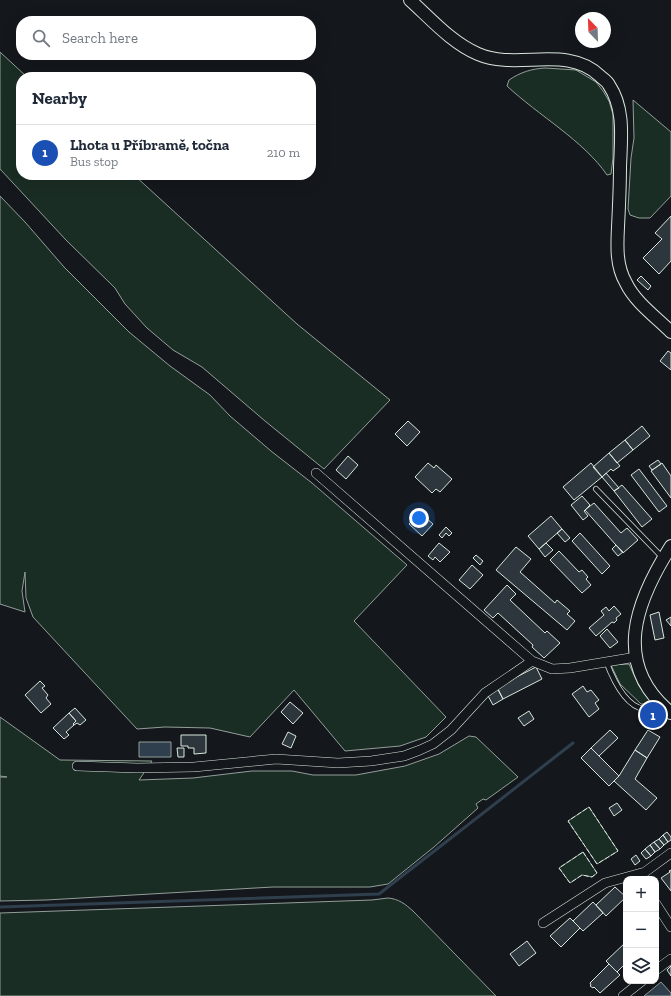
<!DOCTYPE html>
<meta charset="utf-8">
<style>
:root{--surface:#fff;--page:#f6f6f7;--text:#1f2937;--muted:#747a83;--line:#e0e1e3;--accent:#1a73e8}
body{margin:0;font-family:"Zilla Slab",serif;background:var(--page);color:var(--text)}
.controls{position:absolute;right:12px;bottom:12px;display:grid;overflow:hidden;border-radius:8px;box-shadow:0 4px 16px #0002}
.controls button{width:36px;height:36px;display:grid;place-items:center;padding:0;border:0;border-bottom:1px solid var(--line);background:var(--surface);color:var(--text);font:20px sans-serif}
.compass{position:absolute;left:575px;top:12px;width:36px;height:36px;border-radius:50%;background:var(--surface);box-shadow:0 4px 16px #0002;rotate:337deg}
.you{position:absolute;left:419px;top:518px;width:14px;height:14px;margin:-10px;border:3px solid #fff;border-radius:50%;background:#1a73e8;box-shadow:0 0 0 6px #1a73e833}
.badge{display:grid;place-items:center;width:26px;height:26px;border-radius:50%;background:var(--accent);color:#fff;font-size:13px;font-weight:700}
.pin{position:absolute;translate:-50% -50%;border:2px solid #fff;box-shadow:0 1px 4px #0006}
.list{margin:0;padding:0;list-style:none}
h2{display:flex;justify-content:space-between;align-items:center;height:52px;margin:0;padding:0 16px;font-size:17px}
h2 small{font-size:13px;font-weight:400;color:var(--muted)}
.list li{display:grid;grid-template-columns:26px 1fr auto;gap:12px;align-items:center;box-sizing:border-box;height:56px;padding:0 16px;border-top:1px solid var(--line)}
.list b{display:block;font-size:15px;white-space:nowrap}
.list p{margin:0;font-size:13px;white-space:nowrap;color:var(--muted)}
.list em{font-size:13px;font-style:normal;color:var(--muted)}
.icon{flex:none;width:22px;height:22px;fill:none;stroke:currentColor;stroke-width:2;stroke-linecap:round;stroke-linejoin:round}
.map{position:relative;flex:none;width:671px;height:996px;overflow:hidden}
.search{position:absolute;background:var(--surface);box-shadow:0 4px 16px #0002;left:16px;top:16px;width:300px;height:44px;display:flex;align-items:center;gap:10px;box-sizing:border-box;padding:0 14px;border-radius:16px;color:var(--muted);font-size:15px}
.panel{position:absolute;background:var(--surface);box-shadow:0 4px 16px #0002;left:16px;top:72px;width:300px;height:108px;border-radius:16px}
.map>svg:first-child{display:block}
.green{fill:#1a2d24;stroke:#939e99}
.water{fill:#2f3f4d;stroke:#939e99}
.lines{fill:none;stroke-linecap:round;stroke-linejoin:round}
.stream{stroke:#2f3f4d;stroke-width:3}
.building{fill:#2c363c;stroke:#d8e6dc}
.lane-casing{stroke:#d8e6dc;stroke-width:6}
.street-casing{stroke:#d8e6dc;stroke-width:10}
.secondary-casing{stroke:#d8e6dc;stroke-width:14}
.lane{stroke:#14181c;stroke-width:4.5}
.street{stroke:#14181c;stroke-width:9}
.secondary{stroke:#14181c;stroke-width:12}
.fence{stroke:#d8e6dc;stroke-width:1;stroke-dasharray:5 2;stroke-linecap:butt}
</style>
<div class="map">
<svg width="671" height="996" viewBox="0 0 671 996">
<rect width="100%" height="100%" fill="#14181c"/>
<path class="green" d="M0 52 27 77H21V175H134L297 324 390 400 324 469 265 421 202 367 173 350 147 328 125 304 115 288 66 240 0 169Z
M545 68 576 70 596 82 603 91 609 101 613 114V158L611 174 607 175C584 141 538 115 507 86L509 80C521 72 531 69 545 68Z
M633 100 671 132V196L650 218H639L630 215 628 209 631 158 634 138Z
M0 196 25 222 64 267 129 332 170 366 210 395 230 416 271 451 312 483 407 565 354 621 446 717 426 737 400 746 345 751 294 690 250 737 210 728 165 727 137 729 33 617 26 598 25 572 22 591 25 612 0 604Z
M629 664 639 686 653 704H641L620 684 611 665Z
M0 717 60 760 152 761 139 780 193 778 252 771H292L313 775H356L405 766 439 754 469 736 476 737 518 777 486 800 483 799 476 804 478 808 434 847 388 884 370 887H273L46 900 0 901V777H7L0 776Z
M589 807 618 851 597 864 568 821Z
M583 852 597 873 592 877 582 875 570 883 559 868Z
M388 898C399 899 405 904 413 911L496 996H0V913L372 900Z"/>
<path class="water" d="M139 742H171V757H139Z
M661 982 671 993V996H644Z"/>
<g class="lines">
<path class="stream" d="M0 907 379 894 573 743"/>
</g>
<path class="building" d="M671 216V261L659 274 643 258 662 239 655 233Z
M641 276 651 286 648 290 637 280Z
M668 351 671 353V370L660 361Z
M408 421 420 432 407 446 395 434Z
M642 426 650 436 633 450 625 440Z
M625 440 633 450 617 463 609 453Z
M609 453 620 466 613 471 611 469 602 477 593 467Z
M348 456 358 465 346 479 336 470Z
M658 460 661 464 652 470 649 466Z
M428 463 434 468 436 465 452 479 440 492 436 489 432 493 415 477Z
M591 463 602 477 574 500 563 487Z
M662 463 671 476V498L651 471Z
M639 469 667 506 659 512 631 475Z
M606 473 619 488 614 491 602 477Z
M622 485 652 519 642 527 614 491Z
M582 496 590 505 584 511 588 516 583 520 571 505Z
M594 503 621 533 627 528 638 540 623 553 585 510Z
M416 516 421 521 425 517 433 524 422 536 409 524Z
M551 516 562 529 539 549 528 536Z
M446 527 452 533 449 536 446 533 442 538 439 535Z
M562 529 570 538 565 542 557 533Z
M580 533 610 566 602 574 572 541Z
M439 543 450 552 440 562 435 557 433 560 428 556Z
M546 543 553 550 545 557 539 549Z
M616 545 623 552 618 556 612 549Z
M516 547 531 559 520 572 555 603 557 600 570 611 567 614 575 621 567 630 496 570Z
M559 551 579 572 582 570 588 577 586 579 591 585 582 593 550 560Z
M476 555 483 561 480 565 473 558Z
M472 565 483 575 470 589 459 580Z
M507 585 516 594 510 600 545 633 547 631 560 643 544 658 532 647 533 645 498 613 493 618 484 610Z
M614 606 621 614 616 618 617 620 614 623 612 622 596 636 589 628 604 615 601 611 606 607 609 611Z
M659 612 664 638 655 640 650 615Z
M671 617V626L666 620Z
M607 629 618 642 610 648 600 636Z
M536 667 542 679 503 699 497 687Z
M40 681 45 686 42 688 48 695 46 698 51 704 41 713 25 695Z
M583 686 587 692 591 690 599 700 595 703 599 709 589 717 572 694Z
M497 688 503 699 493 705 487 694Z
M290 702 303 713 293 724 281 712Z
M75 708 86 720 80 725 77 723 74 725 73 724 76 721 69 713Z
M529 711 534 719 524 726 518 718Z
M69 713 76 721 73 724 74 725 66 732 69 735 64 739 53 728Z
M610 730 618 738 599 756 591 748Z
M648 730 660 737 647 758 635 750Z
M288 732 296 736 291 748 282 744Z
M181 735H206V753L194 754V748H188V746H181Z
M177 748H184V757H178Z
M591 748 619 776 609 786 581 758Z
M635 750 647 758 635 779 657 798 646 810 614 781 619 776Z
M617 803 622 810 614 816 609 808Z
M667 832 671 837V840L668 842 663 835Z
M663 835 668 842 664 845 659 839Z
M659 839 664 845 660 849 654 842Z
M654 842 660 849 655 852 650 845Z
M650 845 655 852 651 856 645 849Z
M645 849 651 856 646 859 641 853Z
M636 855 640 861 635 865 631 859Z
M671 870V891L661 878 670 872 669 871Z
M615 887 626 897 606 916 596 905Z
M593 902 603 913 583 931 573 921Z
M570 918 580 928 561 947 550 936Z
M527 941 536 953 519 966 510 954Z
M626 942V963L617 972 606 961Z
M609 964 620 975 600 993 594 987 593 988 590 986 591 985 590 983Z
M671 966V976L667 970Z"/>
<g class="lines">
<defs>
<path id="lane" d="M596 489 663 558
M606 661C612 677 624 706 644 709 650 710 656 708 662 708"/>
<path id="street" d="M316 473 532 661 552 669 570 668 636 657
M77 766 137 768 194 767 276 759 338 763 371 761 404 756 420 750 433 744 451 730 485 693 532 661
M656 904 671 927
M543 923 605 883 645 872 671 853
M656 970 671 959
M623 996 642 981"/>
<path id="secondary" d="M410 0C431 19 452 43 478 54 517 71 567 44 600 76 603 79 607 81 609 85 625 109 621 138 620 167 620 187 619 207 618 227 617 246 616 266 626 283 635 302 656 317 671 332
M671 546C636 601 611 664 671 713"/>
</defs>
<use href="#lane" class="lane-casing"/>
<use href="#street" class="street-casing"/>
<use href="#secondary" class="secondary-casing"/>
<use href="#lane" class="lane"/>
<use href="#street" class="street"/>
<use href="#secondary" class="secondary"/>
<path class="fence" d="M589 807 618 851 597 864 568 821Z
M583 852 597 873 592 877 582 875 570 883 559 868Z"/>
</g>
</svg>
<div class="controls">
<button>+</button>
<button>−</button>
<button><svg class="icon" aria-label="layers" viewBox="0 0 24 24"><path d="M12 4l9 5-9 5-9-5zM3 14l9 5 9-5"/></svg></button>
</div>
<svg class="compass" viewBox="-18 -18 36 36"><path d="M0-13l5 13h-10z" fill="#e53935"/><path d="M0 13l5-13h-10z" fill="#747a83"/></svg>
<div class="you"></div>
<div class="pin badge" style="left:653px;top:715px;background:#1a4fb4">1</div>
<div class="search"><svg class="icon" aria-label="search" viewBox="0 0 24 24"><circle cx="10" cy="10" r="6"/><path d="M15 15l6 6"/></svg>Search here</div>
<section class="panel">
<h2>Nearby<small></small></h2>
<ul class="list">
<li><span class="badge" style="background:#1a4fb4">1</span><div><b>Lhota u Příbramě, točna</b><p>Bus stop</p></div><em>210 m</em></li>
</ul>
</section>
</div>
